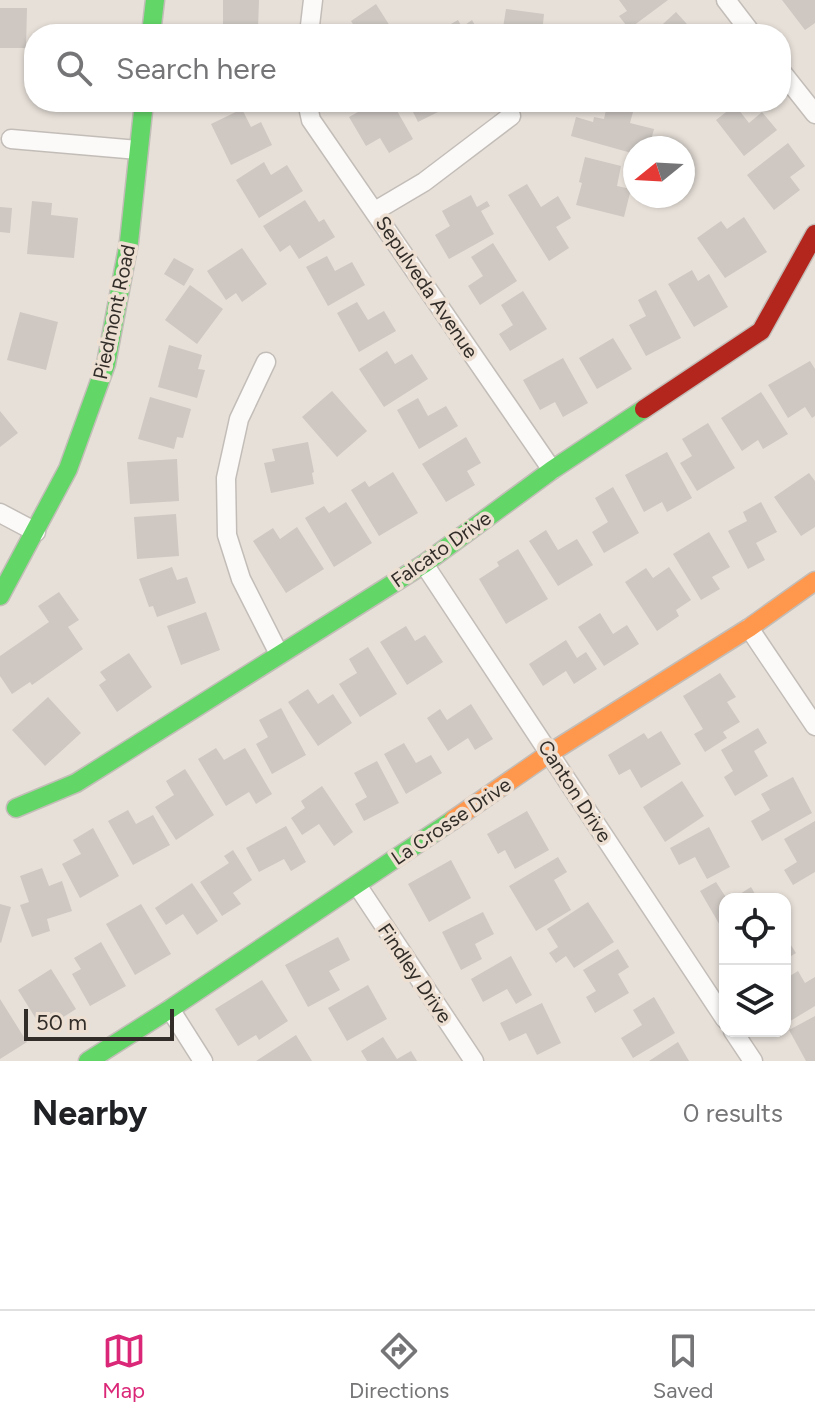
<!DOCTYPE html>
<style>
:root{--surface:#fff;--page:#f2f2f2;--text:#202124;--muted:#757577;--line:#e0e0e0;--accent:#db2777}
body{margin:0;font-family:Figtree,sans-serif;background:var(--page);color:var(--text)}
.controls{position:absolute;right:24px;bottom:24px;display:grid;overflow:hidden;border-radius:16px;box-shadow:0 2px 6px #0004}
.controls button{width:72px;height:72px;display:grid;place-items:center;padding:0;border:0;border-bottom:2px solid var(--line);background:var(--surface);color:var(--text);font:40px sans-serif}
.compass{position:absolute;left:623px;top:136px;width:72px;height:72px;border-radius:50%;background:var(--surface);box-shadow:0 2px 6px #0004;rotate:252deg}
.scale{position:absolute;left:24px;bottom:20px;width:150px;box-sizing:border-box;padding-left:8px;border:4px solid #322d28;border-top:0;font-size:22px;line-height:28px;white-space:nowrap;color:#322d28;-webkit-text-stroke:6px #ede0d3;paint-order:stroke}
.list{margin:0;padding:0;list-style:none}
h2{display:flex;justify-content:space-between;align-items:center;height:104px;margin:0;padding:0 32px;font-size:34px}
h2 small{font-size:26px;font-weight:400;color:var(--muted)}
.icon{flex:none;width:44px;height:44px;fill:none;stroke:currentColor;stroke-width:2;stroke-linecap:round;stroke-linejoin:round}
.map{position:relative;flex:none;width:815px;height:1061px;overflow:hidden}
.search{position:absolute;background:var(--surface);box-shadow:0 2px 6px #0004;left:24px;right:24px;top:24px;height:88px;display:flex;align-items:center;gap:20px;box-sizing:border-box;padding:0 28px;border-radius:32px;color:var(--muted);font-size:30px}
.sheet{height:248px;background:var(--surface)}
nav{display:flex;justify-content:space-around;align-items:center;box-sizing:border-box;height:112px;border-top:2px solid var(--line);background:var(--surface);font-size:22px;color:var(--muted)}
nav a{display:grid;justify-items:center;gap:4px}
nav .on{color:var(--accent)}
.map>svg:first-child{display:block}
.building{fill:#cec7c2}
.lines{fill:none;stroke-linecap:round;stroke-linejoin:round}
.street-casing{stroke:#c3bdb8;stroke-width:21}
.fast-casing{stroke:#c3bdb8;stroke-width:21}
.slow-casing{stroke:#c3bdb8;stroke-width:21}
.jam-casing{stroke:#c3bdb8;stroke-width:21}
.street{stroke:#fbfaf9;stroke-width:18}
.fast{stroke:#63d668;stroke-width:18}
.slow{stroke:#ff974d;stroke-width:18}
.jam{stroke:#b3261e;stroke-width:18}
.labels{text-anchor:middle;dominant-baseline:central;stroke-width:7;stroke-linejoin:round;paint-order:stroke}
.street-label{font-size:20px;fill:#322d28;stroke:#ede0d3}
</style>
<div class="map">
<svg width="815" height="1061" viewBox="0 0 815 1061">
<rect width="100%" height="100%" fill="#e7e0d9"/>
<path class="building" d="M223 0H259L258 29 223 28Z
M619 0H668L629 29 619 16 627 11Z
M782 0H815V23L805 30Z
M376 4 395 34H346L344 32 354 26 351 21Z
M0 8H27L26 48H0Z
M506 9 544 14 542 34H502Z
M676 12 696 34H652Z
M458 20 462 27 472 20 480 34H433Z
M376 102H392L413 139 389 153 380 138 366 146 349 117Z
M408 102H458L418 122Z
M607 105 633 112 630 123 654 129 649 148H635V154L571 136 576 117 593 122 594 117 604 119Z
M735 105 749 123 762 112 777 130 744 156 716 120Z
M242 109 251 127 261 122 272 145 231 165 211 124Z
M788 143 805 166 790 177 800 190 774 210 747 175Z
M585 157 621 166 617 186 631 189 624 217 576 205 582 183 579 182Z
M264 162 271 175 287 165 303 191 259 218 236 180Z
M527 184 541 207 558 196 571 218 556 227 569 248 549 261 508 195Z
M471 195 477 207 487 201 490 206 481 211 494 234 449 259 435 235 450 226 442 211Z
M305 200 319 222 324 219 335 237 299 259 290 245 280 252 263 226Z
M32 201 52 203 51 215 78 218 74 258 27 254Z
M0 207 12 208 10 233 0 232Z
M744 217 767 252 725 278 697 238 721 221 727 229Z
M493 243 517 281 480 305 468 286 483 276 471 257Z
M242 248 267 284 242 302 236 293 226 300 207 271Z
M327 256 335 271 352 262 365 285 328 306 306 267Z
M174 258 194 269 184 286 164 274Z
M692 270 698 281 709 274 728 307 694 327 668 284Z
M190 285 223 309 197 344 165 320Z
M656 290 681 338 646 356 629 325 646 316 638 300Z
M523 291 547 329 510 351 499 334 513 325 501 305Z
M357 302 368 320 384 311 396 331 359 352 337 313Z
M20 312 58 322 46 370 7 360Z
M613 338 632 369 597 389 579 358Z
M169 345 202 355 198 369 205 370 197 398 158 387Z
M387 351 395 364 412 354 428 379 384 407 359 369Z
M563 358 588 403 563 417 555 402 540 410 523 380Z
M810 361 815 369V416L812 418 805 407 788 418 768 385Z
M332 391 367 431 337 457 302 417Z
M761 392 788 434 763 449 758 440 742 451 721 418Z
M150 397 191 409 183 438 177 437 174 449 138 439Z
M418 398 428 416 446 406 458 426 419 449 397 410Z
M0 411 18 433 0 447Z
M708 423 735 468 697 491 680 463 692 456 682 439Z
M466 437 481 463 467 471 475 485 446 502 422 464Z
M308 442 314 472 312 473 314 484 271 493 264 463 275 461 272 449Z
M667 452 692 498 667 512 662 502 644 512 625 475Z
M177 459 179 501 130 504 127 462Z
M393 472 418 513 379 536 351 490 365 481 369 487Z
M809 473 815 481V527L801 536 774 497Z
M613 487 639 533 604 553 592 532 608 522 595 498Z
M346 502 372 543 334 567 305 518 324 506 329 513Z
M761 502 777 532 756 543 765 560 748 569 728 531 747 521 743 512Z
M176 514 179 556 137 559 134 517Z
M297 527 324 569 286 593 253 541 273 528 280 539Z
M546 530 558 550 577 539 593 565 558 586 529 541Z
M709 532 730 567 712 577 720 589 701 600 673 554Z
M518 549 548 599 506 624 479 579 499 566 497 562Z
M172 567 177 580 187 577 196 603 157 617 153 606 149 607 139 579Z
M669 567 691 600 676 610 679 616 657 631 625 582 646 568 653 578Z
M59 592 79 620 68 627 83 649 32 685 30 682 12 694 0 676V656L49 622 38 606Z
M206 612 220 650 181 665 167 626Z
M600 613 613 634 627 625 639 644 604 666 578 627Z
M406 626 415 641 425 635 443 662 407 685 380 642Z
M566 640 577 658 586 652 597 669 574 684 566 671 543 686 529 664Z
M368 647 397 694 360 717 339 684 357 673 349 659Z
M129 653 152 687 117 712 99 685 106 680 100 672Z
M720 673 736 697 727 702 740 722 723 732 727 738 705 752 694 734 703 729 683 696Z
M308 689 318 704 333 694 352 723 318 746 288 702Z
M48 697 81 733 45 766 12 730Z
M471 704 493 739 475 750 468 738 448 751 427 718 440 709 447 720Z
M281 708 306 755 272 774 256 744 268 737 259 720Z
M758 728 767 743 754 751 768 776 735 796 724 777 733 771 721 750Z
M661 731 681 764 641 788 630 769 619 775 608 755 644 733 648 739Z
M404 743 416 763 431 755 442 773 406 794 384 754Z
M216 748 224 760 245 748 272 794 256 804 249 792 226 806 198 759Z
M377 761 399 803 364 821 355 804 367 797 354 773Z
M185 769 214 815 176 840 155 807 174 795 166 781Z
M793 777 812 813 762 841 751 821 770 810 761 794Z
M682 781 704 816 665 842 643 807Z
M322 786 353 832 334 846 319 824 302 835 291 818 305 808 301 801Z
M128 810 136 824 153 815 170 845 133 865 108 821Z
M527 811 549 850 515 869 505 850 498 854 487 834Z
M815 821V872L793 885 784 870 797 862 784 839Z
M286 826 306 862 291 871 284 859 259 872 246 848Z
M709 827 730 867 707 879 695 857 679 865 670 848Z
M93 828 119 876 80 898 62 864 81 854 73 840Z
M233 850 252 880 233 893 241 904 222 916 200 882 229 863 224 856Z
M558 857 567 872 554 880 571 910 536 931 509 886Z
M451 860 471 898 429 922 408 884Z
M42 868 49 886 62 881 72 911 47 919 50 931 32 937 20 905 29 902 20 876Z
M716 882 727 899H725V934L700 891Z
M192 883 218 921 197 935 183 914 166 925 155 908Z
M751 887 758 899H732Z
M588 902 614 942 574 968 566 956 556 963 549 953 558 947 547 929Z
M0 904 11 907 1 943 0 942Z
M141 904 171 954 135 975 106 924Z
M483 912 494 934 475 944 482 959 461 970 442 932Z
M785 936 796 953 785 960Z
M338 937 350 960 329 971 340 990 308 1007 285 965Z
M101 942 126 986 90 1006 72 974 81 969 74 958Z
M618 949 629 967 618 974 629 993 595 1013 586 997 596 991 583 970Z
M511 956 532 995 516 1004 507 989 483 1002 471 979Z
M51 969 76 1009 43 1030 18 990Z
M798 971 805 983 815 977V1006L787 1023 785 1019V979Z
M262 980 288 1021 259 1040 256 1035 238 1046 215 1009Z
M368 985 387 1019 347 1041 328 1008Z
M654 997 675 1033 633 1058 621 1038 642 1025 633 1010Z
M0 999 27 1042 0 1059Z
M542 1003 561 1043 537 1055 526 1033 509 1041 500 1023Z
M815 1016V1061H806L789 1030Z
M296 1035 312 1061H256Z
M383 1037 397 1059 411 1051 417 1061H367L361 1051Z
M678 1042 689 1061H649Z"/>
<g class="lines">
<defs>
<path id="street" d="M726 0 752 34
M309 34 313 0
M781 71 815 114
M307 102 311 120 552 470
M11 139 138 150
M375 211 424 182 511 116
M266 362 239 419 226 478 227 535 241 579 279 654
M0 513 36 532
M424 564 725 1019
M749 628 815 726
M357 885 474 1061
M170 1009 203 1061
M733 1031 753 1061"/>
<path id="fast" d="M151 34 155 0
M0 596 68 469 106 364 129 242 144 102
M16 808 76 783 424 564 552 470 644 409
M88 1061 170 1009 453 820"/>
<path id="slow" d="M453 820 550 753 749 628 815 581"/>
<path id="jam" d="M644 409 761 331 815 234"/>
</defs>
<use href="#street" class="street-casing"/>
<use href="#fast" class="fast-casing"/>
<use href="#slow" class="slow-casing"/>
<use href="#jam" class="jam-casing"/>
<use href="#street" class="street"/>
<use href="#fast" class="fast"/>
<use href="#slow" class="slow"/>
<use href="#jam" class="jam"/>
</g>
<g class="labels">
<g class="street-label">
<text transform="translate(427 287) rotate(56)">Sepulveda Avenue</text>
<text transform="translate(114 312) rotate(-78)">Piedmont Road</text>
<text transform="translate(441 549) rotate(-35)">Falcato Drive</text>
<text transform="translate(575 791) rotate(57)">Canton Drive</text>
<text transform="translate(451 821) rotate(-34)">La Crosse Drive</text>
<text transform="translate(415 973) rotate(56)">Findley Drive</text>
</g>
</g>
</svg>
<div class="controls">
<button><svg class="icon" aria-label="locate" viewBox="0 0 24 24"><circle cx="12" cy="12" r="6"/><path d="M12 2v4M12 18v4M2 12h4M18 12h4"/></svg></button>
<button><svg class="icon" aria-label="layers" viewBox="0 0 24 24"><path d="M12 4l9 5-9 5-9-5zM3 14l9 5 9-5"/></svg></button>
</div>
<svg class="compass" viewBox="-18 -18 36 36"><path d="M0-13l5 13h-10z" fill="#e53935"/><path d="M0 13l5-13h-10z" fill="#757577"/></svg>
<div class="scale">50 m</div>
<div class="search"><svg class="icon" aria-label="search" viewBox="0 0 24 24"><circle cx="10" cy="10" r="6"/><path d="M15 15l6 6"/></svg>Search here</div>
</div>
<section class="sheet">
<h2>Nearby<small>0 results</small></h2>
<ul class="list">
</ul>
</section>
<nav>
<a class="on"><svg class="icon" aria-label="map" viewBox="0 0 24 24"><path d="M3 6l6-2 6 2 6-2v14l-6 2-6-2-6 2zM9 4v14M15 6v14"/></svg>Map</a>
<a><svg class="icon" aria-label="directions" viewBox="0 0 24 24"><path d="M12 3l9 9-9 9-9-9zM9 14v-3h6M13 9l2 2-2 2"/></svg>Directions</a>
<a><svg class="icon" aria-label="saved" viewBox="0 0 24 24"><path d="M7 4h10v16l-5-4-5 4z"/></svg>Saved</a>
</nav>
